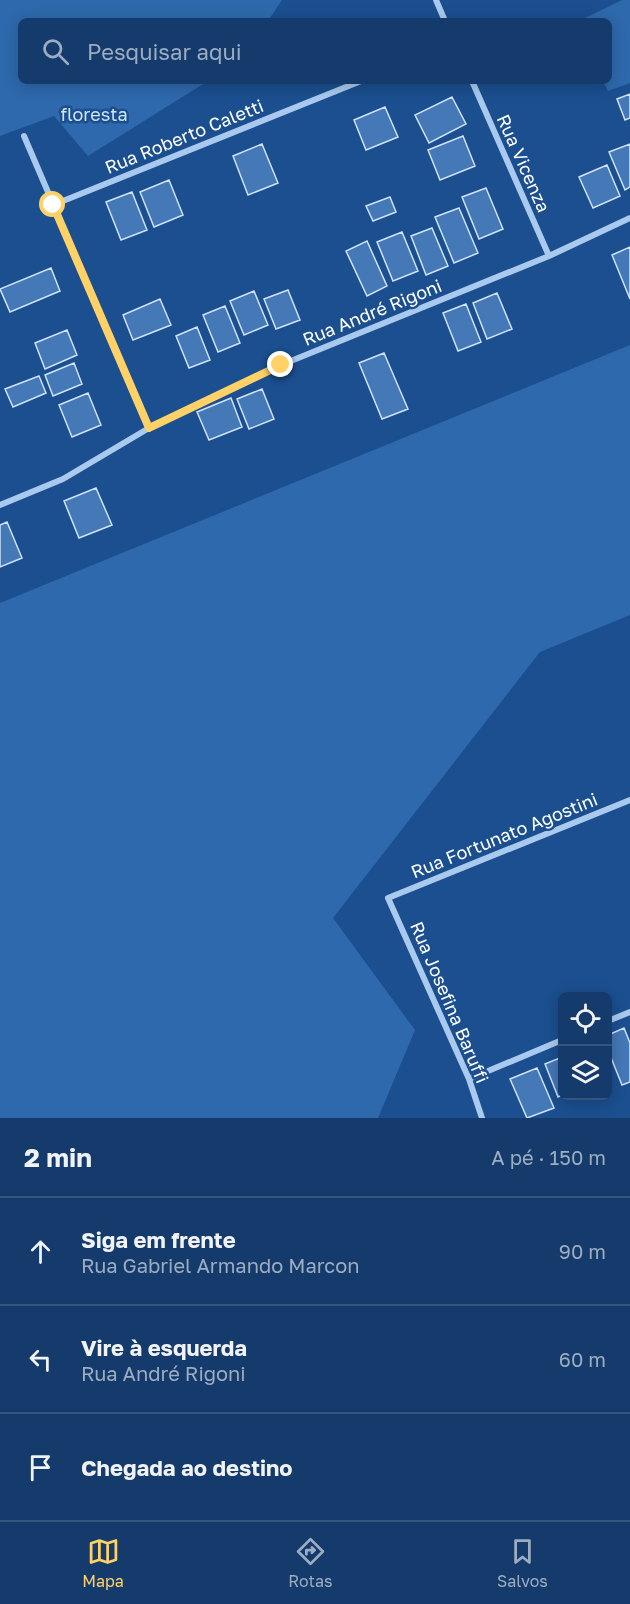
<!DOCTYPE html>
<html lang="pt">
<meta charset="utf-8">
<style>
:root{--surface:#143b6b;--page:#1d4271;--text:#f1f3f6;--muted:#9dadc1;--line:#33557e;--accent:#ffd166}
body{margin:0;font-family:"Golos Text",sans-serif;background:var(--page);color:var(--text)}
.controls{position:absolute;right:18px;bottom:18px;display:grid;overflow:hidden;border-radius:9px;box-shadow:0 3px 15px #0003}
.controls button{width:54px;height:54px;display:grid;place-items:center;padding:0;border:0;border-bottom:2px solid var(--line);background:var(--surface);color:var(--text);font:30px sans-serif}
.stop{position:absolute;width:18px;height:18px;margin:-14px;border:4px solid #ffd166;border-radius:50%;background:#fff}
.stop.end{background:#ffd166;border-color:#fff;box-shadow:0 2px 6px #0008}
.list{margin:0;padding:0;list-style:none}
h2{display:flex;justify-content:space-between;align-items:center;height:78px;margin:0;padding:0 24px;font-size:26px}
h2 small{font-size:20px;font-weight:400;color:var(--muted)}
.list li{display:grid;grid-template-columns:39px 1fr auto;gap:18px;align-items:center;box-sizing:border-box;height:108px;padding:0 24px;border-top:2px solid var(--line)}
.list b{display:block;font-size:22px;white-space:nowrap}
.list p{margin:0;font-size:20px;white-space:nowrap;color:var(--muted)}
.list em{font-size:20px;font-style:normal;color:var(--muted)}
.icon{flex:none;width:33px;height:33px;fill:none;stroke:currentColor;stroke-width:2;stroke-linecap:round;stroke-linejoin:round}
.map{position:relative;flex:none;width:630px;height:1118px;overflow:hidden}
.search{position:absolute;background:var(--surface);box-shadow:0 3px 15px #0003;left:18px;right:18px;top:18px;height:66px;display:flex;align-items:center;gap:15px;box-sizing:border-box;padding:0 21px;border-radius:9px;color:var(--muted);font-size:22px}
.sheet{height:402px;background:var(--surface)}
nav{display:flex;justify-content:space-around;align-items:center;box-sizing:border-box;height:84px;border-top:2px solid var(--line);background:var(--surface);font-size:16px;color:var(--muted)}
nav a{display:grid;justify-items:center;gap:3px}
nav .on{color:var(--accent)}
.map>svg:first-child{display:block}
.green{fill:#2e69ad}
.building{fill:#4478b7;stroke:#cfe3fa;stroke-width:1.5}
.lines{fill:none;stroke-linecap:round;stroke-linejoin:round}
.minor{stroke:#a9c9ee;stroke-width:6}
.route{stroke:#ffd166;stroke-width:8}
.labels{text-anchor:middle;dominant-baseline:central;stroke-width:5;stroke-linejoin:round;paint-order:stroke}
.park-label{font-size:18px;fill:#cfe3fa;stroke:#1b4f8f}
.street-label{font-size:18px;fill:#fff;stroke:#1b4f8f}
</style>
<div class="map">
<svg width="630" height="1118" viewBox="0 0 630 1118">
<rect width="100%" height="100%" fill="#1b4f8f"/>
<path class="green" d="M0 0H282L268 21H21V81H208L88 156 54 116 0 136Z
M622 0H630V83L608 91 603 81H609V21H579Z
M630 345V615L540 652 333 918 415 1030 378 1118H0V603Z"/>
<path class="building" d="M630 94V118L625 120 617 99Z
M452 97 466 124 429 143 415 115Z
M385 107 398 137 366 150 354 120Z
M463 136 475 166 440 180 428 150Z
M262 144 278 183 248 195 233 156Z
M630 144V187L625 190 609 152Z
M607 165 620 196 593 208 579 177Z
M169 180 183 215 154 227 140 192Z
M486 188 503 229 479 239 462 197Z
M132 192 147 230 121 240 106 202Z
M390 197 396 212 373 221 366 206Z
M459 208 478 253 454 263 435 217Z
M432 228 448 266 426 275 411 236Z
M402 232 418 271 393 281 377 242Z
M367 241 387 286 367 296 346 251Z
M630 247V299L612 255Z
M51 268 60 291 10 312 0 289Z
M288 290 300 320 276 329 264 299Z
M254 291 268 325 244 335 230 301Z
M497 293 512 329 487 339 473 303Z
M160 299 171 325 133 340 123 315Z
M466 304 481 342 458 351 443 313Z
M225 306 240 343 218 352 203 315Z
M197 327 210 360 189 368 176 336Z
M67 330 77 355 45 369 35 343Z
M384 353 408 409 382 419 359 363Z
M74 363 82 384 53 396 45 375Z
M39 376 46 393 13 407 5 389Z
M262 389 274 419 249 429 237 399Z
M88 393 101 425 72 437 59 405Z
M231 398 242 427 209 440 197 412Z
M96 488 112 525 79 538 64 501Z
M7 522 22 558 0 567V525Z
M624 1028 630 1043V1082L622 1085 608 1050V1035Z
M562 1057V1095L558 1097 545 1064Z
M537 1068 554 1108 527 1118 510 1079Z"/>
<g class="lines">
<path class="minor" d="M436 0 445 21
M472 81 549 256
M24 136 149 428
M53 205 361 81
M0 505 63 479 149 428 281 365 549 256 630 218
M608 1021 630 1012
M469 1079 562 1040
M482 1118 469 1079 388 898 630 800"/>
</g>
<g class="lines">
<path class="route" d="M53 205 149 428 281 365"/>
</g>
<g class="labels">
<g class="park-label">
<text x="94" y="114">floresta</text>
</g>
<g class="street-label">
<text transform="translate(184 136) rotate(-22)">Rua Roberto Caletti</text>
<text transform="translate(524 163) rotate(66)">Rua Vicenza</text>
<text transform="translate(372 312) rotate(-22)">Rua André Rigoni</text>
<text transform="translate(504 835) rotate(-22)">Rua Fortunato Agostini</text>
<text transform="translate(450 1002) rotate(67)">Rua Josefina Baruffi</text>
</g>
</g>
</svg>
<div class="controls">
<button><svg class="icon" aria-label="locate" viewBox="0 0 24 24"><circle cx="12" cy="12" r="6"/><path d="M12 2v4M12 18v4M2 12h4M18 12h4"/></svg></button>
<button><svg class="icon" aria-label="layers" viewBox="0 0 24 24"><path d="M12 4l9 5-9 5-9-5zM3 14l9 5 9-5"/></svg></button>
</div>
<div class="stop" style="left:53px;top:205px"></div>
<div class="stop end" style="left:281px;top:365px"></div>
<div class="search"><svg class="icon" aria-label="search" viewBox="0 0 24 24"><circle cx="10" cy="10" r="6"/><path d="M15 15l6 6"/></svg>Pesquisar aqui</div>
</div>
<section class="sheet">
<h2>2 min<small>A pé · 150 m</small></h2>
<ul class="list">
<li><svg class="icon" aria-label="ahead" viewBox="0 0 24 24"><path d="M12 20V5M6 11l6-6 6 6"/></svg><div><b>Siga em frente</b><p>Rua Gabriel Armando Marcon</p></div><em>90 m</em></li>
<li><svg class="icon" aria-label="left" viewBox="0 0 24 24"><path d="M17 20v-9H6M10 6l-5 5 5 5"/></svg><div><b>Vire à esquerda</b><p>Rua André Rigoni</p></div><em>60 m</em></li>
<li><svg class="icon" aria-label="arrive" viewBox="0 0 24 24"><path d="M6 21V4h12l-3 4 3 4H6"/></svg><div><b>Chegada ao destino</b></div></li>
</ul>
</section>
<nav>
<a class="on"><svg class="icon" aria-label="map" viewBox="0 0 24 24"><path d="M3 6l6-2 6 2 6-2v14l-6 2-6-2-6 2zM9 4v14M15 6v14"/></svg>Mapa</a>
<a><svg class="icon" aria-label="directions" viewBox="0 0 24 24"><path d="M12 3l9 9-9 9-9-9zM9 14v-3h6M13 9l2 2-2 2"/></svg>Rotas</a>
<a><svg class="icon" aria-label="saved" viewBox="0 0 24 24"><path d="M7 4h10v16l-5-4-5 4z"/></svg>Salvos</a>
</nav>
